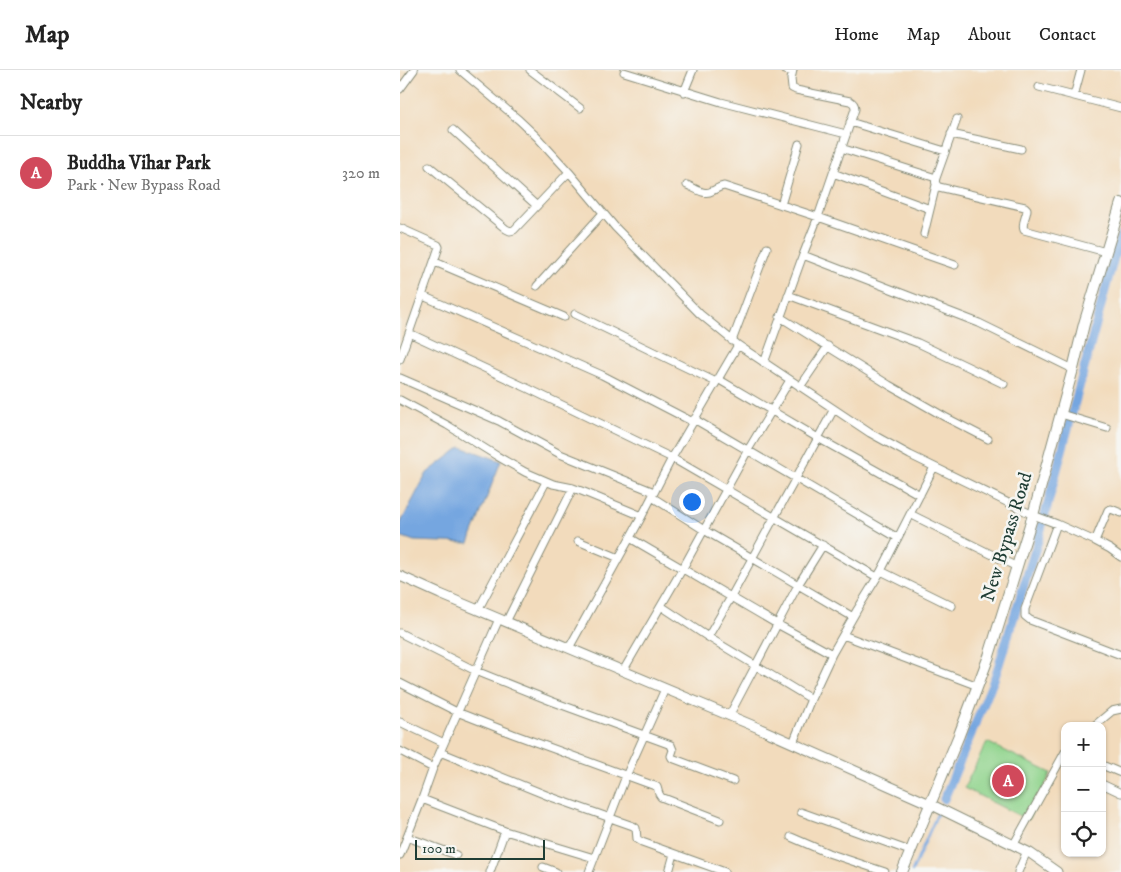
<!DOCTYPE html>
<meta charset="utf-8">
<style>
:root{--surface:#fff;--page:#f2f2f2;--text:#222;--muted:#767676;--line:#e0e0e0;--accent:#d1495b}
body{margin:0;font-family:"IM FELL DW Pica",serif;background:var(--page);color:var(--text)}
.controls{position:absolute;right:15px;bottom:15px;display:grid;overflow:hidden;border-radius:10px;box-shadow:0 1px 4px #0004}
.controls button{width:45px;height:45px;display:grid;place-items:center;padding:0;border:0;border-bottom:1px solid var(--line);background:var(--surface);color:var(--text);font:25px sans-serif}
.scale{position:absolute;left:15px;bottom:12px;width:130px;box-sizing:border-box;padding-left:5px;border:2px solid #1f3d34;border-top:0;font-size:14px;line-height:18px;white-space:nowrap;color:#1f3d34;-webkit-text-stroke:4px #f6f6f2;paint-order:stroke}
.you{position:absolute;left:291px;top:431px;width:18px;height:18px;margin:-12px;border:4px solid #fff;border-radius:50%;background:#1a73e8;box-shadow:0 0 0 8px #1a73e833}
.badge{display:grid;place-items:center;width:32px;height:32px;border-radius:50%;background:var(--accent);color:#fff;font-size:16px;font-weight:700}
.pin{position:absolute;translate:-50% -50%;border:2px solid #fff;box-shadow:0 1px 5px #0006}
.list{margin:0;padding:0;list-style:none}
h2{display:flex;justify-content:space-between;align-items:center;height:65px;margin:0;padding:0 20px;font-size:21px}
h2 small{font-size:16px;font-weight:400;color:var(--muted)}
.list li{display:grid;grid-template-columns:32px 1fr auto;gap:15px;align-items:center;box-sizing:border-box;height:75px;padding:0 20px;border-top:1px solid var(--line)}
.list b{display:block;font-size:19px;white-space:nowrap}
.list p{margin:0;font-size:16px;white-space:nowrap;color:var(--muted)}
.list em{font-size:16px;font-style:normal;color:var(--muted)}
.icon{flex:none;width:28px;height:28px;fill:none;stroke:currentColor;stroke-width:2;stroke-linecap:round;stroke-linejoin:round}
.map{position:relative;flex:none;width:721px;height:802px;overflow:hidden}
header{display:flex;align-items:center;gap:30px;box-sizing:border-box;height:70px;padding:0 25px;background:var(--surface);border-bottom:1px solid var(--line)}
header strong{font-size:24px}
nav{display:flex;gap:28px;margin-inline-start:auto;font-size:18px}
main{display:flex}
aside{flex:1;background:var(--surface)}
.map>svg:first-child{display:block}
.green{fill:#91d48d;stroke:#588860}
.water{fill:#74a6e0;stroke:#4a728a}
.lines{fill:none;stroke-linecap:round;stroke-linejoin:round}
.stream{stroke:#74a6e0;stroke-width:2.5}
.canal{stroke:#74a6e0;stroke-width:9}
.minor-casing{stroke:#888c78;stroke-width:9}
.tertiary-casing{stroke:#888c78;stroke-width:11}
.secondary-casing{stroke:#888c78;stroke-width:12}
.minor{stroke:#fff;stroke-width:7}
.tertiary{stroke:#fff;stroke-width:9}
.secondary{stroke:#fff;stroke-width:10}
.labels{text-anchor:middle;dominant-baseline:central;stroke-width:5;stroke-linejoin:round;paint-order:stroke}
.street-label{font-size:19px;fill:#1f3d34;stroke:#f6f6f2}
</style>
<header>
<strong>Map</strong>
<nav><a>Home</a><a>Map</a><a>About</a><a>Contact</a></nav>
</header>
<main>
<aside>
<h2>Nearby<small></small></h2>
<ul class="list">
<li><span class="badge">A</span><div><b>Buddha Vihar Park</b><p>Park · New Bypass Road</p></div><em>320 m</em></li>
</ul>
</aside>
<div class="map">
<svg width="721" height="802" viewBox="0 0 721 802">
<rect width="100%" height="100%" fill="#f6f6f2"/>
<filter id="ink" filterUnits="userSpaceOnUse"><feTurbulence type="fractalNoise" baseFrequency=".02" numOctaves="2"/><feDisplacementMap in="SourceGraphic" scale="10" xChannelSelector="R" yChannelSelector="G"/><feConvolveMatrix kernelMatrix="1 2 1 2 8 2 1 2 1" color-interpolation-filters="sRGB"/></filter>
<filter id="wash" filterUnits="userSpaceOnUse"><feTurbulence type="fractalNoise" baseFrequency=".0096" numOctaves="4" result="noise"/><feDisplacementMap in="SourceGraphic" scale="20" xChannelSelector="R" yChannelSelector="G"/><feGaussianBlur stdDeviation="1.12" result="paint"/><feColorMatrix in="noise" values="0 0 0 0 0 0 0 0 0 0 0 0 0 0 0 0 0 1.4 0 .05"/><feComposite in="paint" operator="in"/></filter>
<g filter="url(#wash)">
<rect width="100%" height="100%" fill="#f2dbbc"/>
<path class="green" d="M587 672 651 703 628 750 564 718Z"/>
<path class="water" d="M61 377 101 391 69 473 14 471 0 466V454L27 403Z"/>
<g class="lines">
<path class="stream" d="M512 802 538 742"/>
<path class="canal" d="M544 729 595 607 637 474 714 187 721 165"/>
</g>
</g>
<g filter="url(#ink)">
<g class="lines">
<defs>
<path id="minor" d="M60 0 119 50 137 67 169 102 215 157 300 244 338 275 470 363 510 385 633 445 657 454 695 471 710 479 721 487
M130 0 180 38
M385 0 392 2
M224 2 321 32 446 64
M639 17 721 38
M0 19 14 0
M284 22 293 0
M674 26 681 0
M557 49 536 108C535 112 535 114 539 117L625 137 627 139C627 146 621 153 624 160L706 182
M450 52 545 81
M53 60 137 136
M551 64 621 79
M441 78 536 108
M29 96 106 159 110 161 114 160 169 102
M433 103 530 139
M287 115C295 118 304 126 312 121 317 119 318 117 324 116L418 147 555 195
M381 135 399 74
M0 158 38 175 39 177 0 289
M524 164 536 115
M403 185 579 253 673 299
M35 192 164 247
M137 216 203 143
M388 225 518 273 604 314
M23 226 202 305 293 352
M175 244 316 312
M380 247 489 315 545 347 588 369
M9 263 127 318 272 388 477 507
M332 271 367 178
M364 293 403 185 418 147 455 39C455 35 454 33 450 31L396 20 392 18 391 9 393 0
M0 308 99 351 160 384 254 422
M318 309 418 368 520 425
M400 317 428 276
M0 330 47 355 97 386 125 402 153 414 173 418 184 422 242 446
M661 344 707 358
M294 349 498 468
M252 427 304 460 453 547
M510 444 617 497
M657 454 625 539V546L630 550 721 585
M230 468 377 554 432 584
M178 471 219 488
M695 471 708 440 711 439 721 443
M481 501 552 536
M261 536 308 567 411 629
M78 540 146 412
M106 552 173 418
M0 563 76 601 151 631 271 675 273 680 271 686 272 688 333 711
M443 565 578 616
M308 567 331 527 374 448 434 339
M169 578 242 446 272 388 338 275
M223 601 283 498 348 380 390 310
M0 613 57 642 113 664 255 716 257 717 259 724 261 727 320 750
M329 646 398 515 423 475
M0 652 44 673
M694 656 712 641 721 639
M393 673 411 629 432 584 457 540 481 501 534 397
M0 681 33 698
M40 682 151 727 233 756 236 758 237 769 242 772 325 802
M702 695 721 703
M702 714 721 723
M22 729 105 761 194 788
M401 742 510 781
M7 767 56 785
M391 767 428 783 485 802
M614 774 665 682
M0 785 22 729 33 698 99 549
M143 797 156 802
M90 802 105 761
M189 802 226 706 265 619
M269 802 274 784
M618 802 627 781"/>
<path id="tertiary" d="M0 506 40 524 354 656 530 734 630 783 657 802"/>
<path id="secondary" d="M502 802 559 665 589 586 633 445 673 299 684 254 721 133"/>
</defs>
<use href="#minor" class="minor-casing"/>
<use href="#tertiary" class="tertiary-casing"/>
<use href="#secondary" class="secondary-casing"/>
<use href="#minor" class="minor"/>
<use href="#tertiary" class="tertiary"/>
<use href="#secondary" class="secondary"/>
</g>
</g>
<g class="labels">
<g class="street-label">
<text transform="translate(607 467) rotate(-73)">New Bypass Road</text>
</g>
</g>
</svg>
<div class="controls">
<button>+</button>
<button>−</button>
<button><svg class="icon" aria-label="locate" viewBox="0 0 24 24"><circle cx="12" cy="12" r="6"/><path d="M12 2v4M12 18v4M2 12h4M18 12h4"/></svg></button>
</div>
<div class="scale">100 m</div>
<div class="you"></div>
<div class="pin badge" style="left:608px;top:711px">A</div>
</div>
</main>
